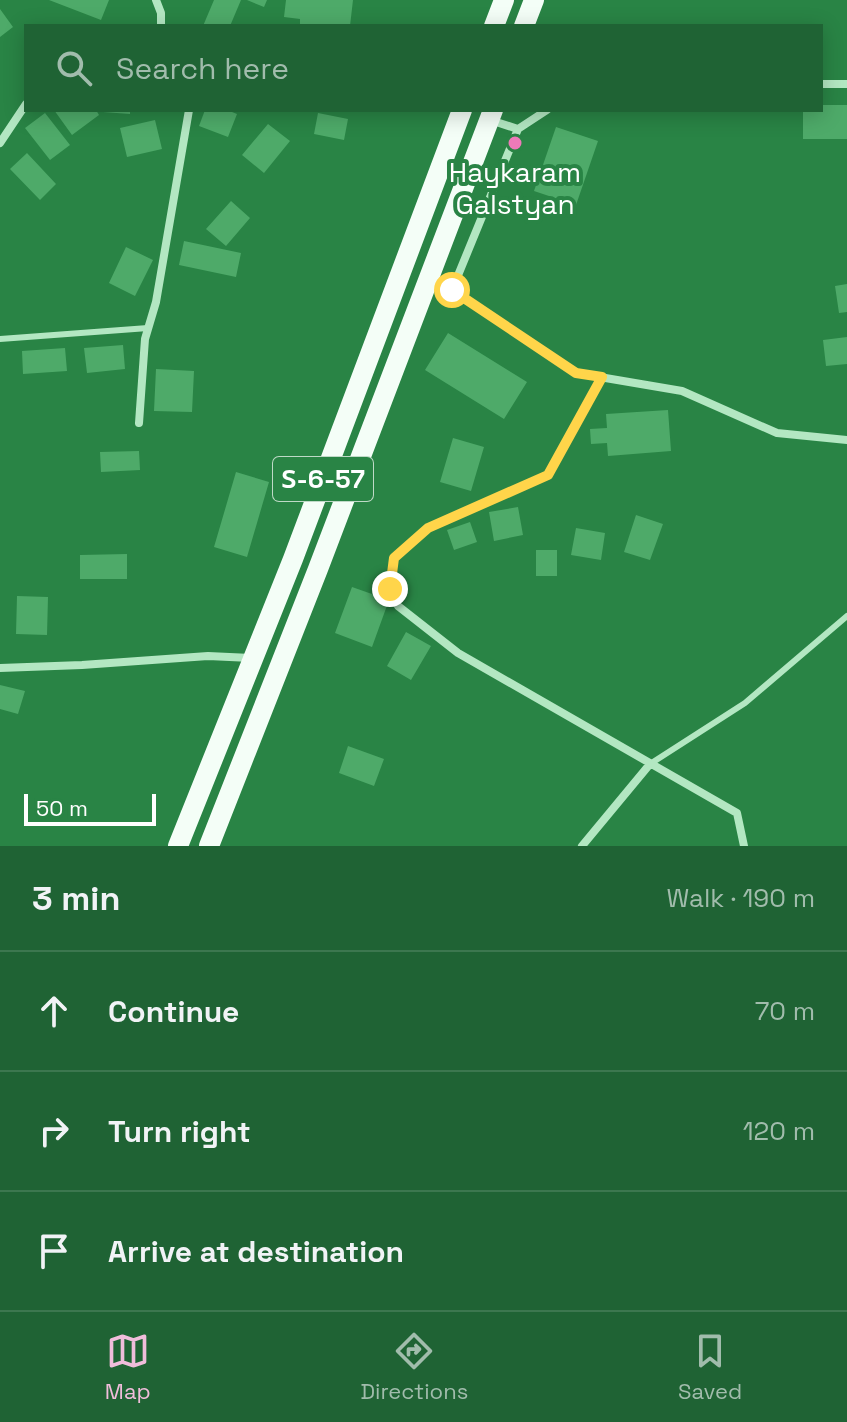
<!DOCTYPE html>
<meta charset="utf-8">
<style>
:root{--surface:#1f6334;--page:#2c6c40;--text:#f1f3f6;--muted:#a1bcac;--line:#3c774f;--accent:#f0bddb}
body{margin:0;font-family:"Space Grotesk","Noto Sans Armenian",sans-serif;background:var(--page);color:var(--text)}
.scale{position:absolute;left:24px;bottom:20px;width:132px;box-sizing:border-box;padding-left:8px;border:4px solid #fff;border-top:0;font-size:22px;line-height:28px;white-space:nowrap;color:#fff;-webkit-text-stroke:6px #298445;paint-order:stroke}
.stop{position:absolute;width:24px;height:24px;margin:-18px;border:6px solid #ffd54a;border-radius:50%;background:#fff}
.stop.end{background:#ffd54a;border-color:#fff;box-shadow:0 2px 8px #0008}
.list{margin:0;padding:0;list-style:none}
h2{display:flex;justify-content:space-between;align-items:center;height:104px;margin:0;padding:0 32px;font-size:34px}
h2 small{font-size:26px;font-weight:400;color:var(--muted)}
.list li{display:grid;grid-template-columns:52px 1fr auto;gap:24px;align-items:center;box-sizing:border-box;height:120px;padding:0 32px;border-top:2px solid var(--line)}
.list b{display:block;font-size:30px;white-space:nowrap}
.list em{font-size:26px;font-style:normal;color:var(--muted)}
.icon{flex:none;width:44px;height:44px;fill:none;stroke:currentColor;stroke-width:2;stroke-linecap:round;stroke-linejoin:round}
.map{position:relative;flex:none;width:847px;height:846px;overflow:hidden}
.search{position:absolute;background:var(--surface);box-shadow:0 4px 20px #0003;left:24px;right:24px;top:24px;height:88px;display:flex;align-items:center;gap:20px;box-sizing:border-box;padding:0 28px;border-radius:0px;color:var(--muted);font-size:30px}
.sheet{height:464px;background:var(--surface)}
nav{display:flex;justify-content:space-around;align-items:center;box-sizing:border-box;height:112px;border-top:2px solid var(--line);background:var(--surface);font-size:22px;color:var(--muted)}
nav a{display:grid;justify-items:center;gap:4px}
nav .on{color:var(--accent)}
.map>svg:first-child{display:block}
.building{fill:#4eaa69}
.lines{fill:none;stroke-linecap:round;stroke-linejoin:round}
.service{stroke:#b3e7c2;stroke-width:6}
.minor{stroke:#b3e7c2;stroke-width:8}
.primary{stroke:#f4fef7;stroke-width:20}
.route{stroke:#ffd54a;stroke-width:10}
.poi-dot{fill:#ee7ab9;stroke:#298445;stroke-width:3}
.labels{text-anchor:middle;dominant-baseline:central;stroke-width:8;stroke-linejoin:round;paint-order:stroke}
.shield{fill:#298445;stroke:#bfdac7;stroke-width:2}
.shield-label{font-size:26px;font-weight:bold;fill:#fff}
.poi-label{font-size:28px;fill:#fff;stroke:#298445}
</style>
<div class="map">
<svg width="847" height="846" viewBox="0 0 847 846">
<rect width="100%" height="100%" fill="#298445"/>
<path class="building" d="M49 0H109L101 20Z
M214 0H241L230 26H203Z
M247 0H267L264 7Z
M286 0H353L350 26H300V19L284 17Z
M0 9 13 27 0 37Z
M821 105H847V139H803V110H821Z
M54 110H96L99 115 72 135Z
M103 110H130V114L103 112Z
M205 110H227L237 114 228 137 199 126Z
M45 113 70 145 50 160 25 128Z
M318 113 348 119 344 140 314 134Z
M155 120 162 149 127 157 120 128Z
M268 124 290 141 264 173 242 155Z
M556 127 598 141 576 205 534 191Z
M27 153 56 184 40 200 10 169Z
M231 201 250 218 226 246 206 229Z
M184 241 241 253 236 277 179 265Z
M126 247 153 260 135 296 109 283Z
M847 284V312L839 313 835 286Z
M448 333 527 382 504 419 425 370Z
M847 337V364L826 366 823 340Z
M123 345 125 369 87 373 84 348Z
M65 348 67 371 23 374 22 351Z
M156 369 194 371 192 412 154 411Z
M668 410 671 451 608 456 607 443 591 444 590 429 607 428 606 414Z
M453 438 484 447 471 491 440 482Z
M139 451 140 470 101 472 100 452Z
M236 472 269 482 247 557 214 547Z
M518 507 523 535 494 541 489 512Z
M636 515 663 524 650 560 624 552Z
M470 522 477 542 454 550 447 530Z
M576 528 605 533 601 560 571 555Z
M536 550H557V576H536Z
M127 554V579H80V555Z
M352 587 389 600 372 647 335 633Z
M17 596 48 597 47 635 16 634Z
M406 632 431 646 411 680 387 666Z
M0 685 25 691 18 714 0 709Z
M348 746 384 759 374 786 339 773Z"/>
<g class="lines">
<path class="service" d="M0 339 148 328
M650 764 745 703 847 616"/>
<path class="minor" d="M156 0 161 13V26
M821 84H847
M490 120 518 129 547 110
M518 129 452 290 576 373 682 391 777 433 847 440
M0 143 26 104
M602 377 548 475 428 528 394 558 390 589 398 606 458 653 737 813 744 846
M139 423 145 339 156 302 189 110
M0 668 82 665 208 656 251 658
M582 846 650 764"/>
<path class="primary" d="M494 26 504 0
M524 26 534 0
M178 846 293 559 462 110
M209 846 318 569 493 110"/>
</g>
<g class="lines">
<path class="route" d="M390 589 394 558 428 528 548 475 602 377 576 373 452 290"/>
</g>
<circle class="poi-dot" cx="515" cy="143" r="8"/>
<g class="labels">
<rect class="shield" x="273" y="457" width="100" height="44" rx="6"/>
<g class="shield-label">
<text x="323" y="479">Տ-6-57</text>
</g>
<g class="poi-label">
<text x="515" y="172">Haykaram<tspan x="515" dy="32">Galstyan</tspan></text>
</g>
</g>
</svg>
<div class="scale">50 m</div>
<div class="stop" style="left:452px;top:290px"></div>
<div class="stop end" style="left:390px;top:589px"></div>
<div class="search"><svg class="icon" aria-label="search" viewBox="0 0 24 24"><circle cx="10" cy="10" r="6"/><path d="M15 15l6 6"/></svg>Search here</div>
</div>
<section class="sheet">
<h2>3 min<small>Walk · 190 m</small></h2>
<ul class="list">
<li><svg class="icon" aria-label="ahead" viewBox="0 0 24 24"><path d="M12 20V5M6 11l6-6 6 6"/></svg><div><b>Continue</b></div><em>70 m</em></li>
<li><svg class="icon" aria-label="right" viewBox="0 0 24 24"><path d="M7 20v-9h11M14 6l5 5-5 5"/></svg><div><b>Turn right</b></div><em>120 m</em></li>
<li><svg class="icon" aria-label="arrive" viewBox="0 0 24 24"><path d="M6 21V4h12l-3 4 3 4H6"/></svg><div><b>Arrive at destination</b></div></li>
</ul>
</section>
<nav>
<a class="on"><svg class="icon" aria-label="map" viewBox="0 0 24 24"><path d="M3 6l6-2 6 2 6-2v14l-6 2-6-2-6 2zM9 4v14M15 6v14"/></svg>Map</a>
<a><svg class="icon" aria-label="directions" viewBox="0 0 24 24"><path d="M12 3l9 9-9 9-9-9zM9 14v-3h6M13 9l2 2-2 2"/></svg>Directions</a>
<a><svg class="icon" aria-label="saved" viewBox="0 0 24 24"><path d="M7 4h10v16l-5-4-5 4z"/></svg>Saved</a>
</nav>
